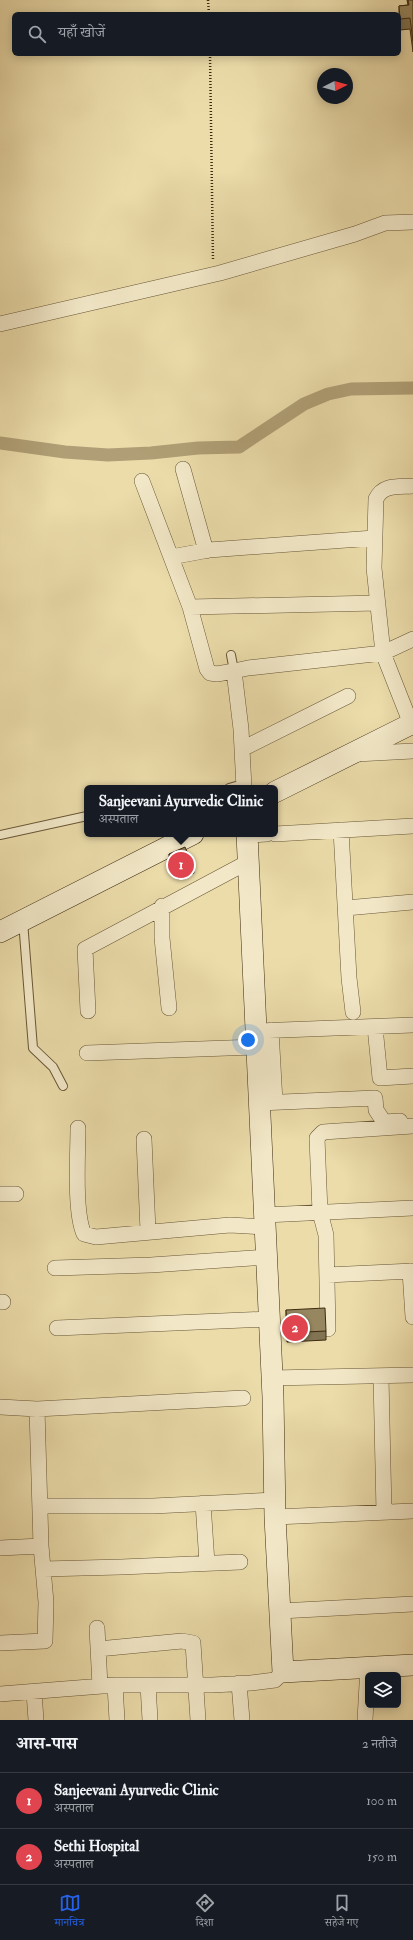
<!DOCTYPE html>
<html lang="hi">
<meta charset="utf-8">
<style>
:root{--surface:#171b24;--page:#242831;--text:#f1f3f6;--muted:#9ea1a6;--line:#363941;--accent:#2563eb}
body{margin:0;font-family:"IM FELL Double Pica","Noto Serif Devanagari",serif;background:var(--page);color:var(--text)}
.controls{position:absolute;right:12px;bottom:12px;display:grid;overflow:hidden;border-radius:6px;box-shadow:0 2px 10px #0003}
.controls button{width:36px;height:36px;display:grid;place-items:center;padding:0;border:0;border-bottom:1px solid var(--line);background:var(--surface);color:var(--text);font:20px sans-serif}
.compass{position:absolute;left:317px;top:68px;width:36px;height:36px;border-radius:50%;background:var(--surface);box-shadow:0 2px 10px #0003;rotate:84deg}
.you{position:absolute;left:248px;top:1040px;width:14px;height:14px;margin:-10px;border:3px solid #fff;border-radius:50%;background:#1a73e8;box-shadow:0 0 0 6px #1a73e833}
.badge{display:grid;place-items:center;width:26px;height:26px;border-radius:50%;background:var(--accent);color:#fff;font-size:13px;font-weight:700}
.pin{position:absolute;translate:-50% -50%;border:2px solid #fff;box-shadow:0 1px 4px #0006}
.popup{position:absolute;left:84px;top:785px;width:194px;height:52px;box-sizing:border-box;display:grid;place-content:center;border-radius:6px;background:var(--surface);filter:drop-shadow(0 1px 3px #0005);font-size:13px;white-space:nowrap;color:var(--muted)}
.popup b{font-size:15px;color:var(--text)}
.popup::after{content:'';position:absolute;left:50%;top:100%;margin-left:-8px;border:8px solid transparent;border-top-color:var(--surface)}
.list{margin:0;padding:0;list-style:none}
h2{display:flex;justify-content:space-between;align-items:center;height:52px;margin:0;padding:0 16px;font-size:17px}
h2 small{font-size:13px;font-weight:400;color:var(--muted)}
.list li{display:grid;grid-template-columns:26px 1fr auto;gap:12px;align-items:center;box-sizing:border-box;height:56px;padding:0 16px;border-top:1px solid var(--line)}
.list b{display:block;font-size:15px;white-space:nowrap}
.list p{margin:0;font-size:13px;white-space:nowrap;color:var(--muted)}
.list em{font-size:13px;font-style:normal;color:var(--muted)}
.icon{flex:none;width:22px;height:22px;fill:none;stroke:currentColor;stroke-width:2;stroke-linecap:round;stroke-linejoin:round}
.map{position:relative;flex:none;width:413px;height:1720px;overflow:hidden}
.search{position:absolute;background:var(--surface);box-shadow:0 2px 10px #0003;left:12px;right:12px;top:12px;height:44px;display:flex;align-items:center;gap:10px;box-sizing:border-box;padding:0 14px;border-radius:6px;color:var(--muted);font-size:15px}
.sheet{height:164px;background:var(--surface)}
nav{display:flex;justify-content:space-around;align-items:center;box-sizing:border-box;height:56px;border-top:1px solid var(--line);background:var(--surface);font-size:11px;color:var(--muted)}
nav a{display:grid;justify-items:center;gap:2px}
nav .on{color:var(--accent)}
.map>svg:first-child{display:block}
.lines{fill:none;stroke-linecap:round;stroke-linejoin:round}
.canal{stroke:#b09f76;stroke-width:13}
.lane-casing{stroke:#685636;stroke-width:10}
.street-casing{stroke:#685636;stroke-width:16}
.secondary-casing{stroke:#3d2a10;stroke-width:22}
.path{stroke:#3d2a10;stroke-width:2.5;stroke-dasharray:1 2;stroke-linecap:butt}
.lane{stroke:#f2e8c8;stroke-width:8}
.street{stroke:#f2e8c8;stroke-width:15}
.secondary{stroke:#f2e8c8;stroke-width:21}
.wall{fill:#827453;stroke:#3d2a10}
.shaded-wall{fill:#6a5e43;stroke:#3d2a10}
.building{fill:#978760;stroke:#3d2a10}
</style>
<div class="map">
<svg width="413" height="1720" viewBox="0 0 413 1720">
<rect width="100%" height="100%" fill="#ebdcaa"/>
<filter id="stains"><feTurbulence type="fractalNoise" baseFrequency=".005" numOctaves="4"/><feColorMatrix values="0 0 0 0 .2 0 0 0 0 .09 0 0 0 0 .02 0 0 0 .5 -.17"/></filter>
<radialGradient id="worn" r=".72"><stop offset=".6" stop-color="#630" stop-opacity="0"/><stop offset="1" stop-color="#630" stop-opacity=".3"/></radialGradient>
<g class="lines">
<path class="canal" d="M0 443 65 452 108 455 151 453 198 448 239 447 304 404 328 394 351 389 413 388"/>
<defs>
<path id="lane" d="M231 655 234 671
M229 788 236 786
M0 835 87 816
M23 921 33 1048 53 1067 63 1086"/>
<path id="street" d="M0 324 220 273 355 234 385 223 413 222
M183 469 206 551
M142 481 190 607 378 603
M171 557 209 550 374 538
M190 607 207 669 210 673 217 674 234 671
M411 724 383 653 413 639
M242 749 348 696
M356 754 413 751
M244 788 241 729 234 671 248 668 383 653 374 568 376 499C383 484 398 487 413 486
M341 830 349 978 353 1012
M275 834 413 826
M247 835 267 834
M162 906V938L169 1008
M346 908 413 902
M88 1011 85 949 248 862
M375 1027 380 1078 413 1076
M271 1030 275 1102
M256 1031 413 1025
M87 1053 257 1047
M259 1103 375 1098 376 1110 384 1122 400 1121
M78 1128C78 1154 74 1212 84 1234L96 1237 230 1225 265 1227
M144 1139 148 1231
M0 1194H16
M265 1215 413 1208
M55 1268 151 1265 267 1257
M410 1271 413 1317
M327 1275 413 1271
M0 1302H3
M57 1328 269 1319
M328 1329 326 1235 320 1212 317 1138 323 1132 413 1126
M381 1377 384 1512
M272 1378 413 1375
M0 1407 37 1409 243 1398
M203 1503 207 1563
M40 1506H153L275 1500
M275 1517 413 1511
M0 1548 41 1546 37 1409
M43 1569 121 1567 240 1562
M280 1611 413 1604
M97 1628 100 1686
M0 1643 45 1641 46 1602 41 1546
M98 1649 182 1641 193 1643 198 1720
M239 1683 242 1720
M148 1685 150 1720
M34 1692 36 1720
M0 1694 115 1685
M117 1720 115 1685H212L251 1683 275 1680 283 1672
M365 1720 368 1667"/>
<path id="secondary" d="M275 792 413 723
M247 834 273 1397 275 1517 283 1672 413 1665
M0 932 193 834"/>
</defs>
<use href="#lane" class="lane-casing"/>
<use href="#street" class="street-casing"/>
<use href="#secondary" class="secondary-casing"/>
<path class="path" d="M208 0 209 14
M210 54 213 261"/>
<use href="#lane" class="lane"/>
<use href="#street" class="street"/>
<use href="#secondary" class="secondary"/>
</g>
<path class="wall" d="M407 0H413V52L410 29 400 30 399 17V6L408 5Z
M169 854 194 873 178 879 169 860Z
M286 1310 326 1331V1340L287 1342Z"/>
<path class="shaded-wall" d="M194 867V873L178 879V874Z"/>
<path class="building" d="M408 0H413V41L410 18 400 19 399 6 409 5Z
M185 847 194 867 178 874 169 854Z
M325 1308 326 1331 287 1333 286 1310Z"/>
<rect width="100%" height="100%" filter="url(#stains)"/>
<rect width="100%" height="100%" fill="url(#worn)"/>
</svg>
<div class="controls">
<button><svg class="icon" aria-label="layers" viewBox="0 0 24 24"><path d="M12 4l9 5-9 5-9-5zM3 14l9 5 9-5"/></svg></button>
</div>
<svg class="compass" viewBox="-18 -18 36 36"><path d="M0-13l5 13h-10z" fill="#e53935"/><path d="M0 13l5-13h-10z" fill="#9ea1a6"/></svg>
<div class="you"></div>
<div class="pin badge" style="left:181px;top:865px;background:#e0444e">1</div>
<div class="popup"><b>Sanjeevani Ayurvedic Clinic</b>अस्पताल</div>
<div class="pin badge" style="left:295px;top:1328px;background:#e0444e">2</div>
<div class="search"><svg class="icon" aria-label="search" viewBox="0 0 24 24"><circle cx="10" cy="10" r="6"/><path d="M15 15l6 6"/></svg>यहाँ खोजें</div>
</div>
<section class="sheet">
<h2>आस-पास<small>2 नतीजे</small></h2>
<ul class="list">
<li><span class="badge" style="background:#e0444e">1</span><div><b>Sanjeevani Ayurvedic Clinic</b><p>अस्पताल</p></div><em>100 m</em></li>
<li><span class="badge" style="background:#e0444e">2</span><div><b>Sethi Hospital</b><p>अस्पताल</p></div><em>150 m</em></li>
</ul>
</section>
<nav>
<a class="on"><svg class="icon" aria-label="map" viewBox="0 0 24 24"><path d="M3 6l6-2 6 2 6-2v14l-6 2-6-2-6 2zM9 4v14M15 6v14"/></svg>मानचित्र</a>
<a><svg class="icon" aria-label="directions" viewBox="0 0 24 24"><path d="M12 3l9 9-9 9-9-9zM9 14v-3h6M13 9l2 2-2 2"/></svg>दिशा</a>
<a><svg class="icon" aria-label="saved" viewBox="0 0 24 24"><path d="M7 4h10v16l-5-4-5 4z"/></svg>सहेजे गए</a>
</nav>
